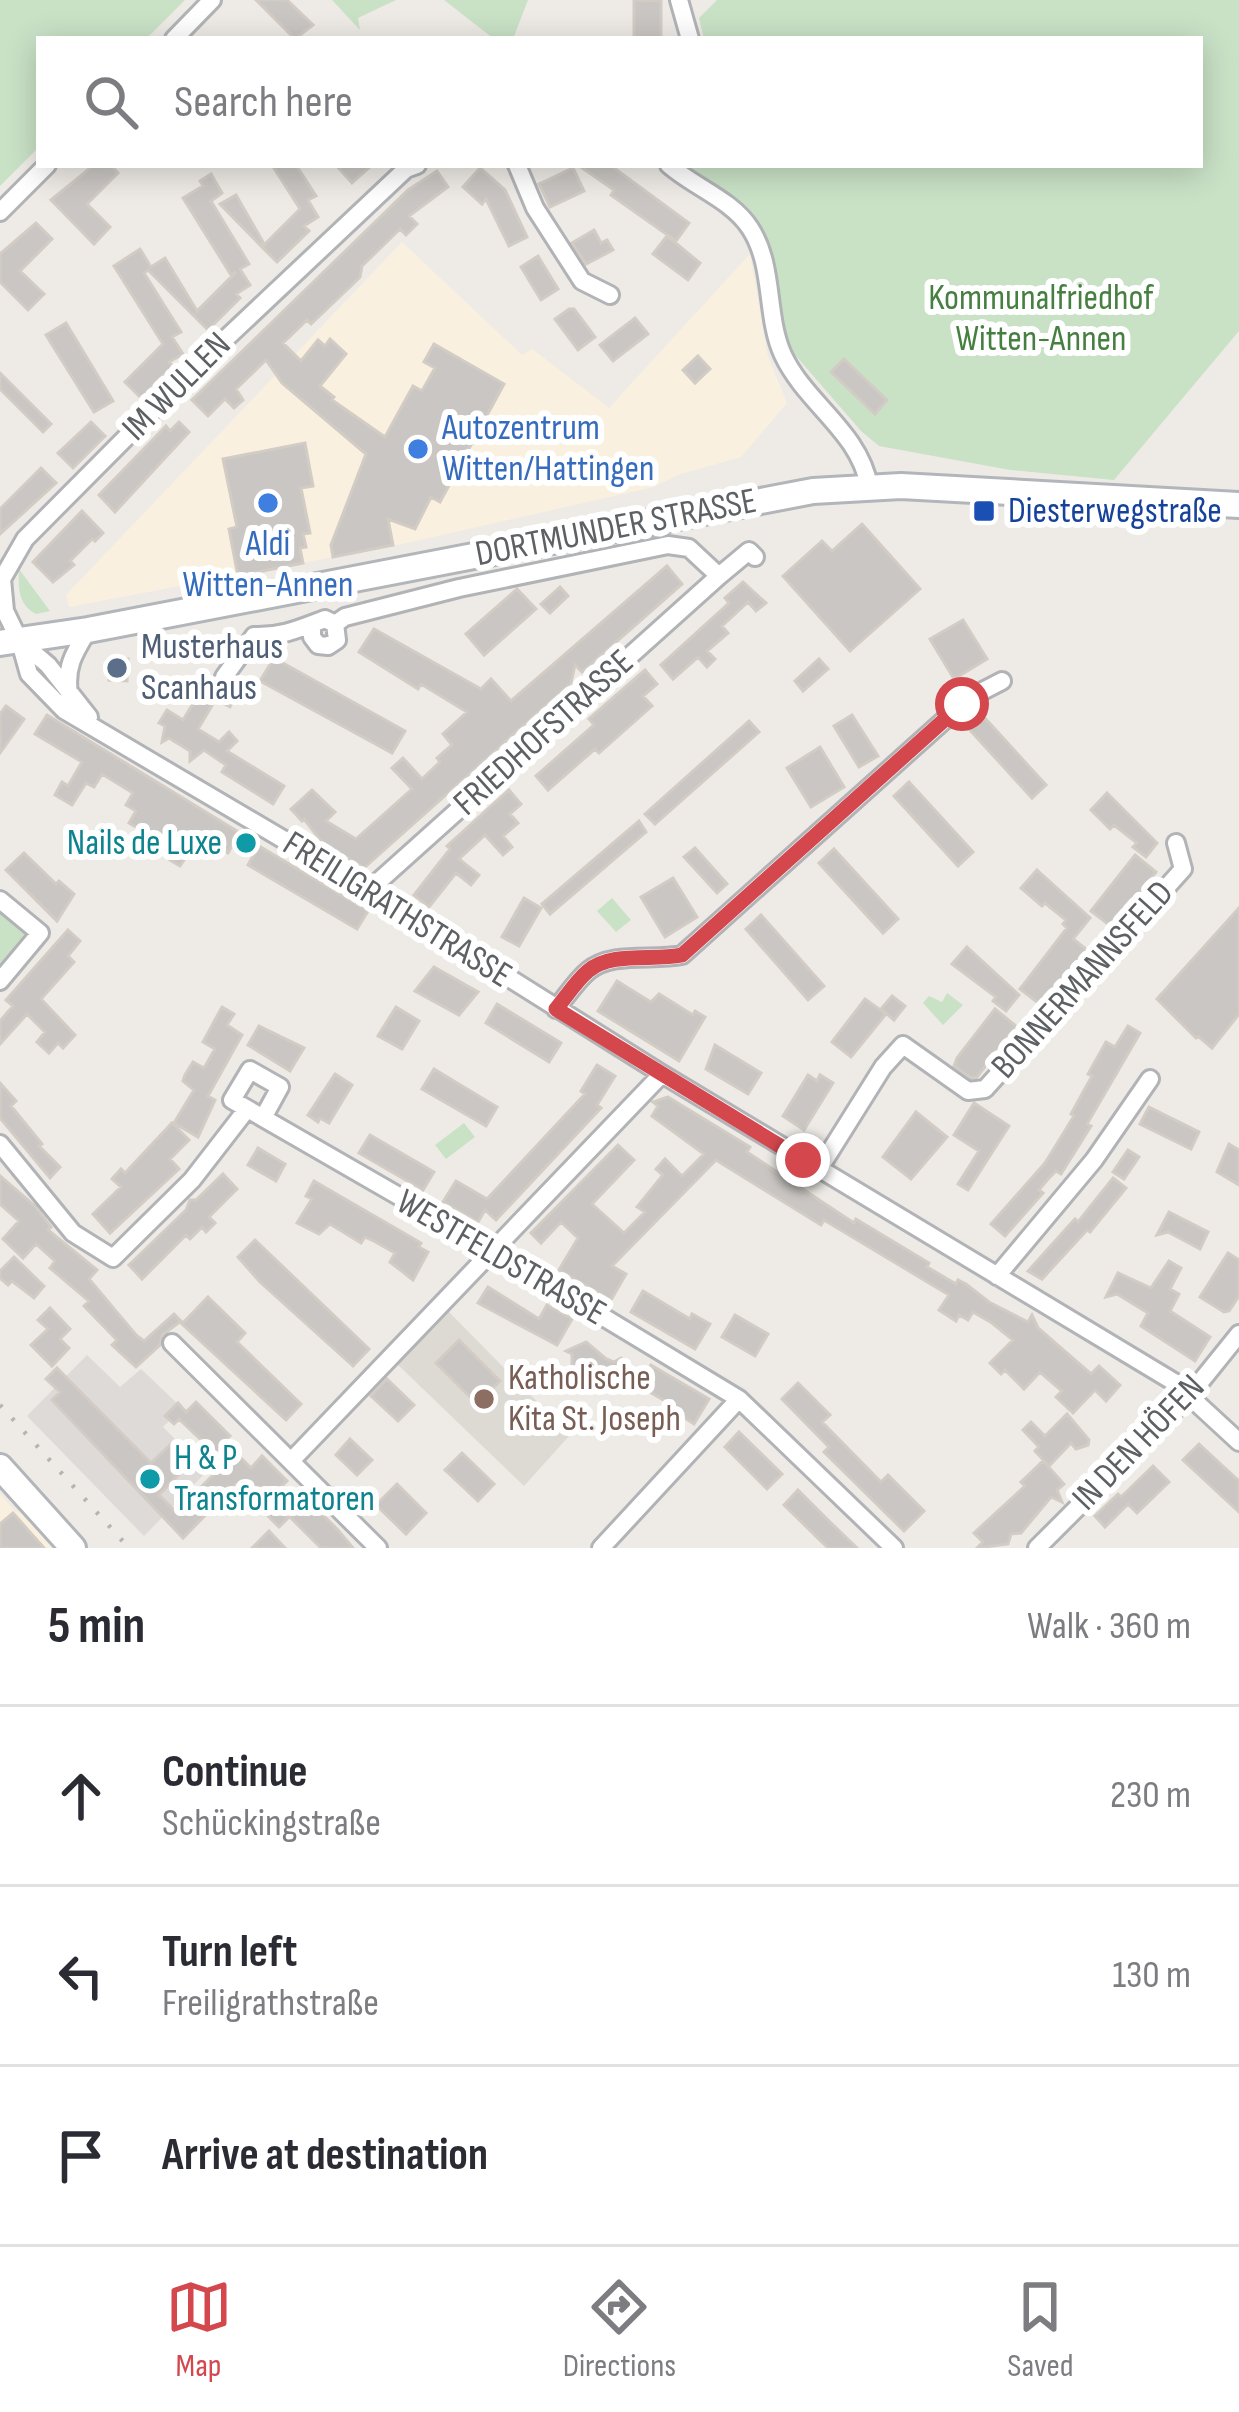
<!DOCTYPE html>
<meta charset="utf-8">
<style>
:root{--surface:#fff;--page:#f2f2f3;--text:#2b2b33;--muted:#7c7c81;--line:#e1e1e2;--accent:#d3474d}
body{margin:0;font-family:"Sofia Sans Condensed",sans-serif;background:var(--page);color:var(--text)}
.stop{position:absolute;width:36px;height:36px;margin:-27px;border:9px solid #d3474d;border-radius:50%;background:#fff}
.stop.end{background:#d3474d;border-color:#fff;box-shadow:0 3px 12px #0008}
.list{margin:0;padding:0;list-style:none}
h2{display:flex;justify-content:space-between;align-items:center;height:156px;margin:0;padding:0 48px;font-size:51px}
h2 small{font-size:39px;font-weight:400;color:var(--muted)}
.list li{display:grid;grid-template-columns:78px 1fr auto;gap:36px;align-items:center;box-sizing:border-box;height:180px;padding:0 48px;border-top:3px solid var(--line)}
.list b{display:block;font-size:45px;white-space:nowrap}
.list p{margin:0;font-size:39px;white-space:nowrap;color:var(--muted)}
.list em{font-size:39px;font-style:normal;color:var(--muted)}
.icon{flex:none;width:66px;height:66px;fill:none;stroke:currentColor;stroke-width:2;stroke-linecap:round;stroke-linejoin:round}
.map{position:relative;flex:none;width:1239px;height:1548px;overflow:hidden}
.search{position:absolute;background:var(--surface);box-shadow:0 6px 30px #0003;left:36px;right:36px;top:36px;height:132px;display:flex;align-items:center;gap:30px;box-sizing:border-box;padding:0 42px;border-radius:0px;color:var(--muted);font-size:45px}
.sheet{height:696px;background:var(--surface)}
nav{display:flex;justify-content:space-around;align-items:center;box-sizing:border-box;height:168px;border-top:3px solid var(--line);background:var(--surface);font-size:33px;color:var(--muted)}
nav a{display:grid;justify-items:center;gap:6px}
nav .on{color:var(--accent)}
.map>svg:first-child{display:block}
.commercial{fill:#faf0df}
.industrial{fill:#dddad8}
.education{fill:#dddad4}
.green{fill:#c9e2c6}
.building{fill:#c9c6c3;stroke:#d2ccc5;stroke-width:3}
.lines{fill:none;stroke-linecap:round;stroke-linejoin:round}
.street-casing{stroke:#b1b3b6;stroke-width:22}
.secondary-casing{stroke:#b2b5b9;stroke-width:30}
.street{stroke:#fff;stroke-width:16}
.secondary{stroke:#fff;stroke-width:24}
.rail{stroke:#b3b4b4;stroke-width:4.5;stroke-dasharray:3 15;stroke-linecap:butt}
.route{stroke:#d3474d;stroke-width:15}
.shop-dot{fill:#3f7fe0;stroke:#fff;stroke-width:4.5}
.transit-dot{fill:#1a4fb4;stroke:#fff;stroke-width:4.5}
.service-dot{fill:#5c6f8a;stroke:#fff;stroke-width:4.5}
.culture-dot{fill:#0f9aa8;stroke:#fff;stroke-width:4.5}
.education-dot{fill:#8d6e63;stroke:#fff;stroke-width:4.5}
.labels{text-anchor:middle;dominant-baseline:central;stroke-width:12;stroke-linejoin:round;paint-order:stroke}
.park-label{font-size:36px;fill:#468041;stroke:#fff}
.street-label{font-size:36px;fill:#5e6164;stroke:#fff}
.shop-label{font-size:36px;fill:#366cbe;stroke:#fff;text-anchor:start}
.transit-label{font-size:36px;fill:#164399;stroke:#fff;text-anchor:start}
.service-label{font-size:36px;fill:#4e5e75;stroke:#fff;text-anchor:start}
.culture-label{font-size:36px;fill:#0d838f;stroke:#fff;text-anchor:end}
.education-label{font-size:36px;fill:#785e54;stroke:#fff;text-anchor:start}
</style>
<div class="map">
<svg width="1239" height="1548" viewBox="0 0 1239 1548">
<rect width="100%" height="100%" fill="#eeebe6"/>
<path class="commercial" d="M402 242 522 355 532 349 609 408 750 254 768 357 787 403 741 457 677 475 654 487 402 544 69 607 66 595Z
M0 1494 15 1511 26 1515 56 1548H0Z"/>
<path class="industrial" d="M87 1355 120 1387 141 1369 182 1408 163 1427 207 1471 144 1536 27 1416Z"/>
<path class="education" d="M448 1311 570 1435 524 1486 397 1364Z"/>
<path class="green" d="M0 0H185L146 39H39V147L0 186Z
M332 0H396L358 18 360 30Z
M444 0H528L513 39H494Z
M717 0H1239V331L1114 480 1010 470 879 446 861 431 789 348 763 231 747 208 711 181 681 165H1200V39H704L699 18Z
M19 569 50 611 36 614C18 605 18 587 19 569Z
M612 898 631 920 616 932 597 911Z
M0 911 28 933 27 943 0 974Z
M947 993 963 1005 943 1025 923 1003 929 996 942 1002Z
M464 1123 475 1137 446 1159 435 1145Z"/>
<path class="building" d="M256 0H287L313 25 295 39Z
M634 0 661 1V39L634 38Z
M94 165H111L118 173 87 204 110 227 94 244 51 200Z
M272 165H296L316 196 308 200 318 217 304 226 309 231 277 262 262 247 300 209Z
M336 165H372L352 183Z
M578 165H610L689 223 676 241 611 195 614 190Z
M480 168 505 190 527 237 509 246 486 199 482 204 463 187Z
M573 168 584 191 550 207 539 184Z
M437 171 448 187 409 216 417 224 406 235 400 229 362 266 360 277 352 285 311 324 307 320 283 343 301 361 318 340 325 346 330 339 346 354 320 386 334 397 332 400 385 437 413 386 422 391 435 368 424 362 434 344 504 384 440 502 431 497 415 529 388 519 393 545 333 557 331 545 366 454 282 383 266 360 236 389 243 400 234 408 225 399 208 416 192 400 408 190Z
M211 174 222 193 211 201 249 264 240 269 250 285 236 294 240 298 208 330 148 270 144 273 181 332 172 337 183 354 169 362 173 366 141 398 125 382 163 344 114 266 140 249 151 267 165 258 197 311 236 272 231 275 183 198 203 186 200 181Z
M236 195 263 242 260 245 220 204Z
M36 223 52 239 20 271 44 294 28 310 0 282V254Z
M594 230 601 243 607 240 613 250 586 264 572 243Z
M667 236 700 263 688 280 653 254Z
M538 256 558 289 541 300 521 267Z
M569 309H574L595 337 578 350 555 319Z
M635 318 648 334 613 361 600 345Z
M66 323 113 401 94 412 46 335Z
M698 356 710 369 695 383 683 370Z
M844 359 887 400 875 414 831 372Z
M0 373 51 424 43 432 0 389Z
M91 422 105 436 73 468 58 453Z
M179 422 189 432 115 512 99 495 166 426 170 431Z
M305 443 313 486 301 488 310 533 303 534 306 547 300 548 303 563 238 576 229 529 237 527 223 459Z
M41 468 56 483 0 534V509Z
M82 511 103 533 95 541 92 539 70 561 74 565 53 582 33 562Z
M862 524 920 589 850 651 783 576 822 541 832 551Z
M667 566 682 584 582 672 575 665 571 683 364 868 321 841 304 819 302 821 291 809 312 790 335 812 326 821 356 839 412 789 392 768 403 758 422 779 440 762 437 758 452 745 443 734 467 712 421 684 418 689 359 652 374 629 481 689 491 679 511 701Z
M743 582 766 603 756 611 748 602 722 626 728 633 707 651 715 659 707 667 698 657 673 679 661 665 729 603 725 598Z
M560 587 568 596 550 613 541 604Z
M517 589 536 609 484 655 466 634Z
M963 620 987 659 954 679 930 639Z
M110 658 128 659 127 681 109 680Z
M274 658 405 731 392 753 260 681Z
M819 659 828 669 803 691 795 681Z
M645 670 657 684 643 696 652 706 599 753 595 749 548 790 536 776 594 725 589 719Z
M208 679 236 696 230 707 216 699 198 729 219 742 229 732 237 741 227 751 284 786 273 804 222 772 226 765 204 750 190 761V751L169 738 162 742 165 726 159 723 167 710 183 720Z
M6 706 24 719 0 753V714Z
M47 715 240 833 250 841 244 851 233 844 228 853 200 836 180 866 170 860 176 851 129 823 136 811 126 805 133 793 102 774 94 787 86 783 72 805 55 795 62 782 68 786 82 762 35 734Z
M852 715 878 756 859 767 834 726Z
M983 716 1046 785 1032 798 969 729Z
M749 721 759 732 655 824 645 814Z
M820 747 844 787 811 807 787 768Z
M909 782 973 852 958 866 894 796Z
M509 790 521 804 510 814 518 823 503 836 512 847 503 855 485 835 459 859 479 875 471 885 456 873 429 907 414 895 450 849 447 846Z
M1107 793 1157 843 1146 857 1133 847 1137 843 1114 825 1110 829 1091 810Z
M639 821 646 832 550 914 542 904Z
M254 843 368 911 357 929 248 865 253 856 245 851Z
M695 848 727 884 717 893 684 857Z
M834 849 898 919 883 933 819 863Z
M24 853 56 884 59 881 74 894 57 921 6 870Z
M1135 855 1156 872 1113 928 1091 911Z
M1037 870 1090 918 1073 939 1086 949 1042 1006 1020 989 1067 928 1063 924 1066 920 1045 903 1042 906 1021 888Z
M673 878 697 917 665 937 641 897Z
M524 898 541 908 519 946 502 937Z
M1239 908V1014L1212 1048 1198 1036 1196 1038 1157 999Z
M761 915 824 986 808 1000 746 929Z
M68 930 80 941 68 956 74 962 41 999 75 1035 63 1048 58 1043 49 1053 37 1042 45 1032 27 1014 0 1044V1021L13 1006 6 1000Z
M967 947 1019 995 1006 1011 993 1001 996 997 952 964Z
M434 967 478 992 459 1015 415 991Z
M617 981 651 1002 659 994 693 1015 695 1011 705 1017 679 1061 598 1011Z
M892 996 905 1006 894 1020 881 1009Z
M865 999 886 1014 851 1057 832 1042Z
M497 1004 561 1043 549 1062 486 1023Z
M222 1007 234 1014 227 1025 242 1035 208 1096 215 1100 198 1137 174 1123 194 1090 183 1081 185 1075 193 1062 204 1068 215 1049 203 1042Z
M396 1007 419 1021 402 1049 378 1036Z
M995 1009 1016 1026 977 1077 971 1078 954 1066 957 1058Z
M259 1026 304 1048 290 1071 248 1045Z
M1128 1026 1140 1033 1087 1124 1091 1126 1061 1174 1056 1171 1048 1179 1039 1190 1043 1193 1005 1236 991 1224 1045 1163 1074 1116 1071 1114 1092 1076 1088 1074 1106 1042 1115 1047Z
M715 1045 761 1073 748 1094 706 1069Z
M597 1065 615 1076 597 1105 601 1108 496 1220 485 1210 478 1222 443 1202 456 1181 487 1199 585 1094 581 1091Z
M434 1069 497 1107 486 1126 422 1089Z
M335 1074 352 1085 329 1123 320 1118 318 1122 308 1115Z
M808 1075 817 1081 820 1075 833 1083 804 1130 783 1116Z
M0 1083 16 1101 11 1106 42 1144 39 1146 60 1167 50 1178 0 1118Z
M668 1097 750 1147 747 1152 854 1223 856 1219 929 1263 927 1267 956 1284 958 1280 966 1284 989 1302 1028 1322 1032 1315 1038 1328 1091 1374 1099 1366 1120 1385 1106 1401 1095 1390 1073 1413 1056 1397 1062 1391 1040 1372 1024 1389 1005 1370 1001 1374 990 1363 1013 1340 992 1323 973 1312 968 1320 959 1315 956 1321 939 1310 949 1295 824 1220 821 1225 716 1160 612 1266 626 1274 611 1300 559 1270 578 1238 561 1222 541 1243 531 1233 618 1145 634 1160 592 1204 624 1233 645 1212 637 1207 663 1175 656 1169 665 1159 682 1176 704 1154 652 1116 658 1106 653 1102Z
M974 1103 1009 1126 968 1190 958 1184 979 1151 954 1135Z
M1149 1107 1199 1132 1191 1149 1140 1124Z
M916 1112 947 1137 911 1179 883 1157Z
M172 1123 189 1140 170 1159 179 1169 110 1233 93 1214 121 1187 112 1179 121 1169 125 1173Z
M370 1135 434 1172 423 1190 359 1153Z
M1229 1144 1239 1150V1185L1217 1172Z
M258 1148 285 1164 276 1181 248 1165Z
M1128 1150 1139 1157 1124 1179 1113 1172Z
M223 1174 237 1189 209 1217 215 1223 206 1232 202 1227 190 1239 186 1235 142 1279 129 1265 186 1210 190 1200H196Z
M0 1176 35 1206 51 1227 48 1230 97 1270 89 1279 136 1335 144 1341 174 1314 181 1321 162 1335 160 1345 136 1367 112 1345 117 1340 84 1306 89 1301 50 1268 55 1261 36 1244 23 1258 3 1239 19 1221 0 1204Z
M1113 1178 1126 1188 1090 1232 1087 1230 1042 1279 1028 1271 1075 1219 1078 1222Z
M314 1181 421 1243 419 1247 428 1252 413 1280 390 1262 395 1253 372 1240 365 1237 361 1243 330 1224 319 1234 297 1223 312 1199 306 1196Z
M1169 1212 1208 1232 1200 1249 1168 1232 1157 1235Z
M255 1240 369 1349 353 1366 260 1282 238 1257Z
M1228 1253 1239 1260V1296L1229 1311 1224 1312 1200 1297Z
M14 1257 44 1286 34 1298 12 1281 8 1285 0 1278V1271Z
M1169 1261 1181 1268 1170 1289 1179 1294 1170 1311 1210 1337 1195 1361 1141 1326 1148 1313 1117 1294 1106 1297 1118 1273 1151 1288Z
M488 1287 539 1319 547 1305 572 1319 557 1345 478 1303Z
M643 1291 690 1319 692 1314 710 1324 695 1349 631 1312Z
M208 1297 245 1333 237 1342 301 1404 286 1420 182 1324Z
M50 1308 70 1329 60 1339 69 1348 52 1366 31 1345 48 1329 38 1320Z
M735 1315 768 1334 755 1356 722 1337Z
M459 1340 500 1381 477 1404 436 1363Z
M586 1342 605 1358 614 1362 621 1358 643 1379 651 1365 709 1399 694 1424 677 1413 679 1409 615 1372 595 1389 590 1384 573 1385 582 1375 572 1366V1354L566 1351Z
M57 1368 151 1463 171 1444 190 1463 159 1495 176 1512 222 1466 217 1461 220 1458 179 1419 174 1424 165 1416 178 1403 186 1412 196 1402 230 1436 224 1441 251 1468 262 1456 287 1481 269 1499 288 1518 279 1527 236 1484 183 1538 52 1400 60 1392 46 1379Z
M387 1379 414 1405 398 1421 371 1396Z
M798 1383 830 1415 822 1422 881 1482 888 1475 924 1511 904 1531 824 1452 829 1447 782 1399Z
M1067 1414 1089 1440 1088 1445 1076 1449 1071 1443 1049 1466 1035 1451 1039 1447 1023 1430 1031 1422 1045 1436Z
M739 1432 782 1474 767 1489 725 1447Z
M350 1439 372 1460 357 1475 336 1455Z
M1199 1444 1239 1481V1512L1183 1460Z
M462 1453 494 1484 478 1501 445 1470Z
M1043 1461 1064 1484 1057 1490 1062 1502 1051 1497 1021 1533 1011 1534 1008 1544 977 1548 983 1542 974 1533 1025 1486 1021 1482Z
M1153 1466 1169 1482 1137 1513 1128 1504 1105 1527 1095 1516 1118 1494 1121 1497Z
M397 1484 426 1513 406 1534 376 1505Z
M798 1490 830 1522 857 1548H828L784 1505Z
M304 1496 338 1530 353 1548H321L287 1514Z
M13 1513 44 1548H0V1524Z
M269 1531 285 1548H252Z"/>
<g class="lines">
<defs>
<path id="street" d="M679 0 690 39
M174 39 212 0
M417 165 406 169 202 361 25 539 2 579 5 611 20 642 29 674 64 710 369 890 662 1074 1174 1382 1239 1442
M517 165 535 208 582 281 610 295
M669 165C694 187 732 200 750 228 775 266 765 316 783 355 806 404 859 431 869 486
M0 212 47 165
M335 624 345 617 459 588 668 545 689 548 719 576
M22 643 48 665 89 717
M224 677 254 636C282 637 301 628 325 619L335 624 337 640 328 646 318 645 312 637V627
M69 694C65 667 74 653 88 630
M369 890 719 576 749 551 755 557
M0 900 40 933 0 981
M556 1009C566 997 576 981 588 971 612 951 652 961 682 955L969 698 1002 681
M263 1118 280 1087 250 1070 232 1100 494 1251 739 1399 894 1548
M0 1144 73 1233 113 1258 192 1180 247 1109
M819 1169 883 1067 903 1045 968 1091 985 1089 1183 869 1176 843
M997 1276 1094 1160 1150 1079
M172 1343 378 1548
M291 1461 662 1074
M601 1548 739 1399
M1037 1548 1189 1396 1239 1334"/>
<path id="secondary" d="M0 643 88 630 813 491 901 486 1239 505
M0 1467 73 1548"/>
</defs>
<use href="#street" class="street-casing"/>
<use href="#secondary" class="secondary-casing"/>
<use href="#street" class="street"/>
<use href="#secondary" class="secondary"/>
<path class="rail" d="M0 1405 129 1548"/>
</g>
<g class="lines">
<path class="route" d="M803 1160 556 1009C566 997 576 981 588 971 612 951 652 961 682 955L962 704"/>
</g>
<g class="shop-dot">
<circle cx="418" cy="449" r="12"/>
<circle cx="268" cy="503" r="12"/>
</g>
<rect class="transit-dot" x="972" y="499" width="24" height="24" rx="6"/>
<circle class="service-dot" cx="117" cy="668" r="12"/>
<g class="culture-dot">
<circle cx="246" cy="843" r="12"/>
<circle cx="150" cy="1479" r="12"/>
</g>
<circle class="education-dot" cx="484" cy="1399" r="12"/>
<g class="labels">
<g class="park-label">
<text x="1041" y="298">Kommunalfriedhof<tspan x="1041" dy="41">Witten-Annen</tspan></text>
</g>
<g class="street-label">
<text transform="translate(177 387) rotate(-45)">IM WULLEN</text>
<text transform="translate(616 528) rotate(-11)">DORTMUNDER STRASSE</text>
<text transform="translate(544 733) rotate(-42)">FRIEDHOFSTRASSE</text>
<text transform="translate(397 910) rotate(32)">FREILIGRATHSTRASSE</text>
<text transform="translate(1083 980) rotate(-48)">BONNERMANNSFELD</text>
<text transform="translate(501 1258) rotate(30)">WESTFELDSTRASSE</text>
<text transform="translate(1139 1443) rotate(-46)">IN DEN HÖFEN</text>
</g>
<g class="shop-label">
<text x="442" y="428">Autozentrum<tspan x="442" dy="41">Witten/Hattingen</tspan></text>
<text x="268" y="544" text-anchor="middle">Aldi<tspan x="268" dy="41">Witten-Annen</tspan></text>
</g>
<g class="transit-label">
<text x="1008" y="511">Diesterwegstraße</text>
</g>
<g class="service-label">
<text x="141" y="647">Musterhaus<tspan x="141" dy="41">Scanhaus</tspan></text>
</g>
<g class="culture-label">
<text x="222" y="843">Nails de Luxe</text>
<text x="174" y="1458" text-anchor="start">H &amp; P<tspan x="174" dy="41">Transformatoren</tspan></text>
</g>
<g class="education-label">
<text x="508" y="1378">Katholische<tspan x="508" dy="41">Kita St. Joseph</tspan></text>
</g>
</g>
</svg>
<div class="stop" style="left:962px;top:704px"></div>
<div class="stop end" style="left:803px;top:1160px"></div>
<div class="search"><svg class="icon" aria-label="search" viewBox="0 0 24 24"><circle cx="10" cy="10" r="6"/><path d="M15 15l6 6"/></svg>Search here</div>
</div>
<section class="sheet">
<h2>5 min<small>Walk · 360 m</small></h2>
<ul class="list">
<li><svg class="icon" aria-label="ahead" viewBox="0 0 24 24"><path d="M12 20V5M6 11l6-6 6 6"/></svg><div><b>Continue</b><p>Schückingstraße</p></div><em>230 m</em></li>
<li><svg class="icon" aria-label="left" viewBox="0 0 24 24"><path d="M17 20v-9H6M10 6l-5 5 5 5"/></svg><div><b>Turn left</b><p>Freiligrathstraße</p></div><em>130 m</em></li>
<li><svg class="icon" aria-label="arrive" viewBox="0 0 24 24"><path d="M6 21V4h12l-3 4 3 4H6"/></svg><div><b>Arrive at destination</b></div></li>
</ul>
</section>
<nav>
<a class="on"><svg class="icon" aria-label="map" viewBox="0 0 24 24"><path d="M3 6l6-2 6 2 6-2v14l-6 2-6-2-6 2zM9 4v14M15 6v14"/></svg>Map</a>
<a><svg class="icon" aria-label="directions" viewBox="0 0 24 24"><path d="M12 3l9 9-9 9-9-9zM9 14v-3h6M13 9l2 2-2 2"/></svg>Directions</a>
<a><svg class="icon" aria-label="saved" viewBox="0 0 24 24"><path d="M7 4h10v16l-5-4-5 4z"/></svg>Saved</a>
</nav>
